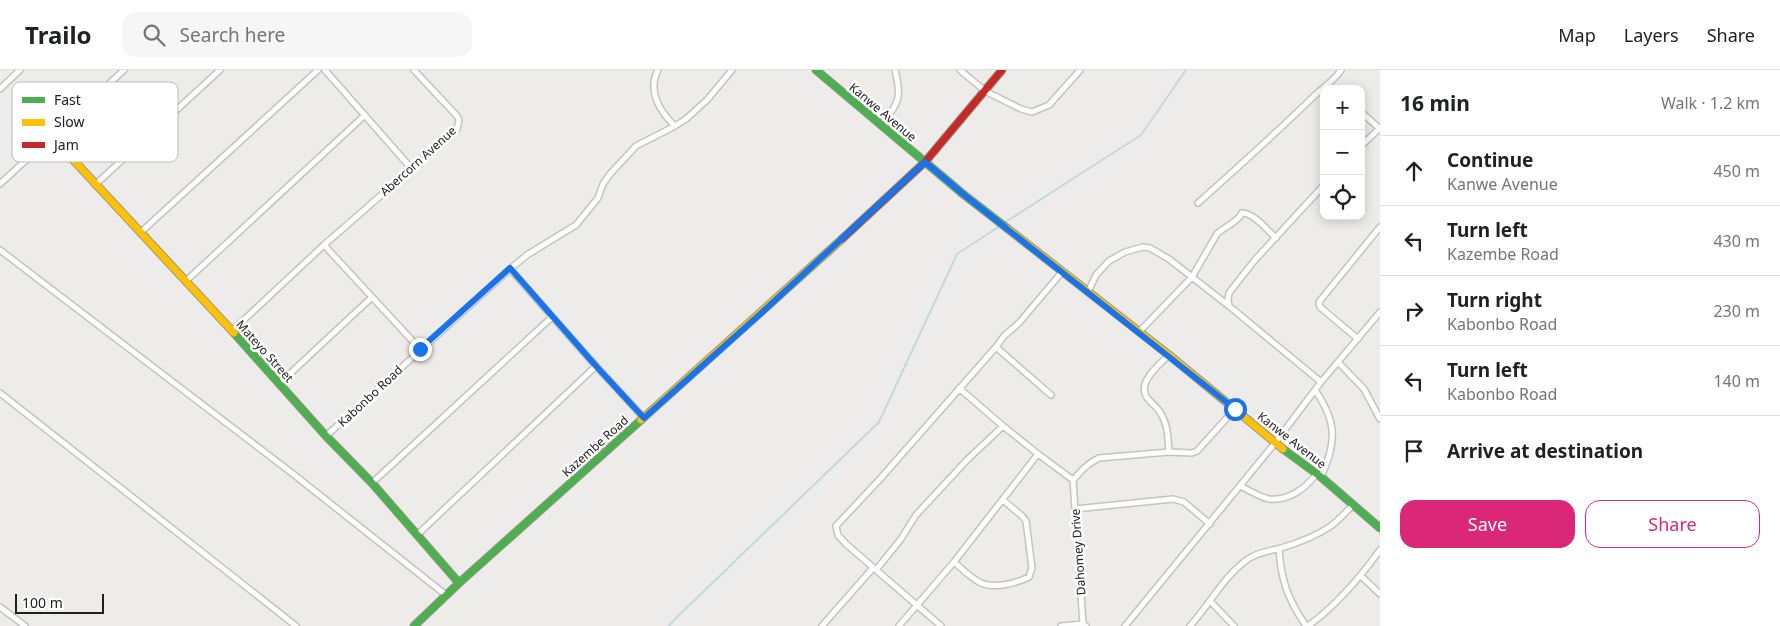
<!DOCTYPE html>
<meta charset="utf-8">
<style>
:root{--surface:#fff;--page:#f6f6f6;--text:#202124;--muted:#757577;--line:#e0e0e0;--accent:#db2777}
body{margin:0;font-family:"Noto Sans",sans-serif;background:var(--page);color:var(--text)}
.controls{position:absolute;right:15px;top:15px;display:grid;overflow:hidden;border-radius:10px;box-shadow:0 2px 12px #0003}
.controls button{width:45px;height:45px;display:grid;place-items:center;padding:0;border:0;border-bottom:1px solid var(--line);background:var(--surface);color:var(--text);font:25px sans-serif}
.scale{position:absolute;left:15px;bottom:12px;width:89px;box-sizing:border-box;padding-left:5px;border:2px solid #202020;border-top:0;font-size:14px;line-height:18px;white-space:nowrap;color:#202020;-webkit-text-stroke:4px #fff;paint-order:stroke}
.stop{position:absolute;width:15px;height:15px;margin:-11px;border:4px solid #1a73e8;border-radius:50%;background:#fff}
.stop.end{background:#1a73e8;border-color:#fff;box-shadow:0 1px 5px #0008}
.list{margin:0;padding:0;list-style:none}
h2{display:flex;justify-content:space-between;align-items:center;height:65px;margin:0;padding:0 20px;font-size:21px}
h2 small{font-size:16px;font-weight:400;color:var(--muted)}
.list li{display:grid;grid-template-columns:32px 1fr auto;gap:15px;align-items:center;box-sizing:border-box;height:70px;padding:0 20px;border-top:1px solid var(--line)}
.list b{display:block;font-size:19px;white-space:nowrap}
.list p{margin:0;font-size:16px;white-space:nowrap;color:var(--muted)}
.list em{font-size:16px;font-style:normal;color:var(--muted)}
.actions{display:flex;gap:10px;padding:15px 20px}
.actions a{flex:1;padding:11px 0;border:1px solid var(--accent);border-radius:15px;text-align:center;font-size:18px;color:var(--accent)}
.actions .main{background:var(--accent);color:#fff}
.icon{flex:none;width:28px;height:28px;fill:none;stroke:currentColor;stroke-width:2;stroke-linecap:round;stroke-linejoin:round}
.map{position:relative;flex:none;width:1380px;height:556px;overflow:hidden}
header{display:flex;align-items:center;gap:30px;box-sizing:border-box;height:70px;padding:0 25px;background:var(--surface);border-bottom:1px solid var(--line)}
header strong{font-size:24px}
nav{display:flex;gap:28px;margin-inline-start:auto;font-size:18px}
.search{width:350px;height:45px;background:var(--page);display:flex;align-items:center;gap:12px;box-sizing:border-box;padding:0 18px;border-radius:15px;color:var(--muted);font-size:19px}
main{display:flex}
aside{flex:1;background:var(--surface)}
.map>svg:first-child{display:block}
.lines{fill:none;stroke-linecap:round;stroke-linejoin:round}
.stream{stroke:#c0d9df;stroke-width:2}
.street-casing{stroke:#c4c3c2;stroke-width:8}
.fast-casing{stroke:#969683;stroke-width:9}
.slow-casing{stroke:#969683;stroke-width:9}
.jam-casing{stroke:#969683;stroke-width:9}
.street{stroke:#fcfcfc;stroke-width:5}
.fast{stroke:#4caf50;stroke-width:7}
.slow{stroke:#ffc107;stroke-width:7}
.jam{stroke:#c62828;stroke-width:7}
.route{stroke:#1a73e8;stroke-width:6}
.labels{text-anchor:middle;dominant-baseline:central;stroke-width:5;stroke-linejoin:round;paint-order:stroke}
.street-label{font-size:12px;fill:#202020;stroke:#fff}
.key{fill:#fff;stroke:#bcbcbc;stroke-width:1}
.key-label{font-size:14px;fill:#202020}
</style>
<header>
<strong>Trailo</strong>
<div class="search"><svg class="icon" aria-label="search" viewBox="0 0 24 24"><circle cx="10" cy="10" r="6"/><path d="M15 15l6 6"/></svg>Search here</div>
<nav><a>Map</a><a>Layers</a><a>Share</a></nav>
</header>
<main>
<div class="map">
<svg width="1380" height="556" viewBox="0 0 1380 556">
<rect width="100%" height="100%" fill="#eeecea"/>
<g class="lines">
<path class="stream" d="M1004 153 1141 65 1186 0
M669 556 675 549 879 352 957 184 1000 156"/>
<defs>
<path id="street" d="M325 0 411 98
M658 0C647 21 660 42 675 56
M960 0 985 21 1021 39 1032 42 1049 35 1080 0
M0 19 20 0
M1361 42 1379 58
M890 43C902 29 899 17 895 0
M1361 76 1380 58
M0 114 124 0
M95 115 220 0
M1198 133C1236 99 1274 65 1311 29 1321 19 1333 12 1341 0
M140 163 318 0
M324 175 457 59 459 50 457 46 414 0
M0 180 288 400 446 525
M510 199 527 185 576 155 598 128 603 114 610 104 636 76 675 56 686 49 707 30 732 0
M186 211 365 45
M1088 222 1096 205 1109 191 1125 182 1143 177 1150 178 1169 189 1229 236
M232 261 324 175 420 279
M1139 262 1192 207 1217 164C1225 156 1236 154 1242 143 1254 143 1267 160 1276 168
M1358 269 1320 237 1319 232 1380 157
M996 277 1051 325
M1169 285C1160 294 1138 311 1146 326 1150 333 1158 337 1161 344 1168 355 1168 369 1169 382
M1338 292 1364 319 1380 349
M1321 312 1229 236 1228 229 1229 223 1254 191 1324 115
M280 313 371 228
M959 318 1003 356 1038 384
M1315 320C1337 352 1337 372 1321 407
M0 323 296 556
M326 366 510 199 596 296 644 348
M1073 410 1083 554
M372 413 552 247
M1240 416C1249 420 1259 427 1269 429 1290 431 1305 418 1317 404
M1075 439 1173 429 1184 432 1210 454
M417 465 596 296
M1279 479C1281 511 1288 529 1306 556
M954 492C962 499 970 507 979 512 993 520 1016 513 1029 507L1032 498 1026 451 1022 446 1003 430
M876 500 901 469 916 445 967 390 1003 356
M1361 506 1380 524
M1210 531 1234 556
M0 537 25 556
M822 556 873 498
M899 556 954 492 1038 384 1073 410C1081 401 1088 393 1099 388L1169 382 1192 383 1197 381 1235 339
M941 556 846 474 838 465 836 456 880 409 996 277 1004 266 1019 253 1062 202
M1061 556 1083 554 1086 556
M1125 556 1275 373 1321 312 1380 242
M1190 556C1210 534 1224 506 1248 489 1258 482 1270 481 1281 478 1298 473 1316 466 1331 456 1339 450 1346 442 1353 435
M1308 556C1337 535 1359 509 1380 480"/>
<path id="fast" d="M816 0 963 124 1008 159
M234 263 326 366 372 413 459 513
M1283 379 1321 407 1380 458
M414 556 459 513 641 350"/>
<path id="slow" d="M52 67 234 263
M1008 159 1169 285 1283 379
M641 350 842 169"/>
<path id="jam" d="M842 169 925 92 1002 0"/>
</defs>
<use href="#street" class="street-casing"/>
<use href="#fast" class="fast-casing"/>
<use href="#slow" class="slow-casing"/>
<use href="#jam" class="jam-casing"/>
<use href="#street" class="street"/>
<use href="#fast" class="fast"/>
<use href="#slow" class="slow"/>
<use href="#jam" class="jam"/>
</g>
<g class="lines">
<path class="route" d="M420 279 510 198 596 296 644 348 758 246 925 92 963 124 1235 339"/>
</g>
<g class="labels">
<g class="street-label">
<text transform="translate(883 42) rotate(40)">Kanwe Avenue</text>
<text transform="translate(418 91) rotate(-42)">Abercorn Avenue</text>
<text transform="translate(265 281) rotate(48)">Mateyo Street</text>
<text transform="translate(370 326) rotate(-43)">Kabonbo Road</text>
<text transform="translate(1292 370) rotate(38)">Kanwe Avenue</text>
<text transform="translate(595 376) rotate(-42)">Kazembe Road</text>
<text transform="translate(1078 482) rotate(-94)">Dahomey Drive</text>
</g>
</g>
<rect x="12" y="12" width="166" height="80" rx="8" class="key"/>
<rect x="22" y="27" width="23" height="6" fill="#4caf50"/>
<rect x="22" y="49" width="23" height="7" fill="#ffc107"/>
<rect x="22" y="72" width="23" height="6" fill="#c62828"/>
<g class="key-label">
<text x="54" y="35">Fast</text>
<text x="54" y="57">Slow</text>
<text x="54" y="80">Jam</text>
</g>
</svg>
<div class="controls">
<button>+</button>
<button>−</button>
<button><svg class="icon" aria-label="locate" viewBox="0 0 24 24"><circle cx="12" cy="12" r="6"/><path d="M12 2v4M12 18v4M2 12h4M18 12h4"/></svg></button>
</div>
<div class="scale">100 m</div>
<div class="stop" style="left:1235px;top:339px"></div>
<div class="stop end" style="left:420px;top:279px"></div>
</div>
<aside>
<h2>16 min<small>Walk · 1.2 km</small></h2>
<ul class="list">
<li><svg class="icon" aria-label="ahead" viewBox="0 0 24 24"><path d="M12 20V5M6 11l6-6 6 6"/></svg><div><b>Continue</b><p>Kanwe Avenue</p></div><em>450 m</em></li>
<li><svg class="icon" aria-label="left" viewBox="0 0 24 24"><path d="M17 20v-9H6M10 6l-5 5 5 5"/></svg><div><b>Turn left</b><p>Kazembe Road</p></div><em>430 m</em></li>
<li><svg class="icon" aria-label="right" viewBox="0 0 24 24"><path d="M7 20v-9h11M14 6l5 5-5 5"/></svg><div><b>Turn right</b><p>Kabonbo Road</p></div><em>230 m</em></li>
<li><svg class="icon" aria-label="left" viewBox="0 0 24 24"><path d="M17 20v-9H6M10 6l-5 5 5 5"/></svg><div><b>Turn left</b><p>Kabonbo Road</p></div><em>140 m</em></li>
<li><svg class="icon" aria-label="arrive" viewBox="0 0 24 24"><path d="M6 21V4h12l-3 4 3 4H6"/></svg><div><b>Arrive at destination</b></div></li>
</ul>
<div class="actions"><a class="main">Save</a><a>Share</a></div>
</aside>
</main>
